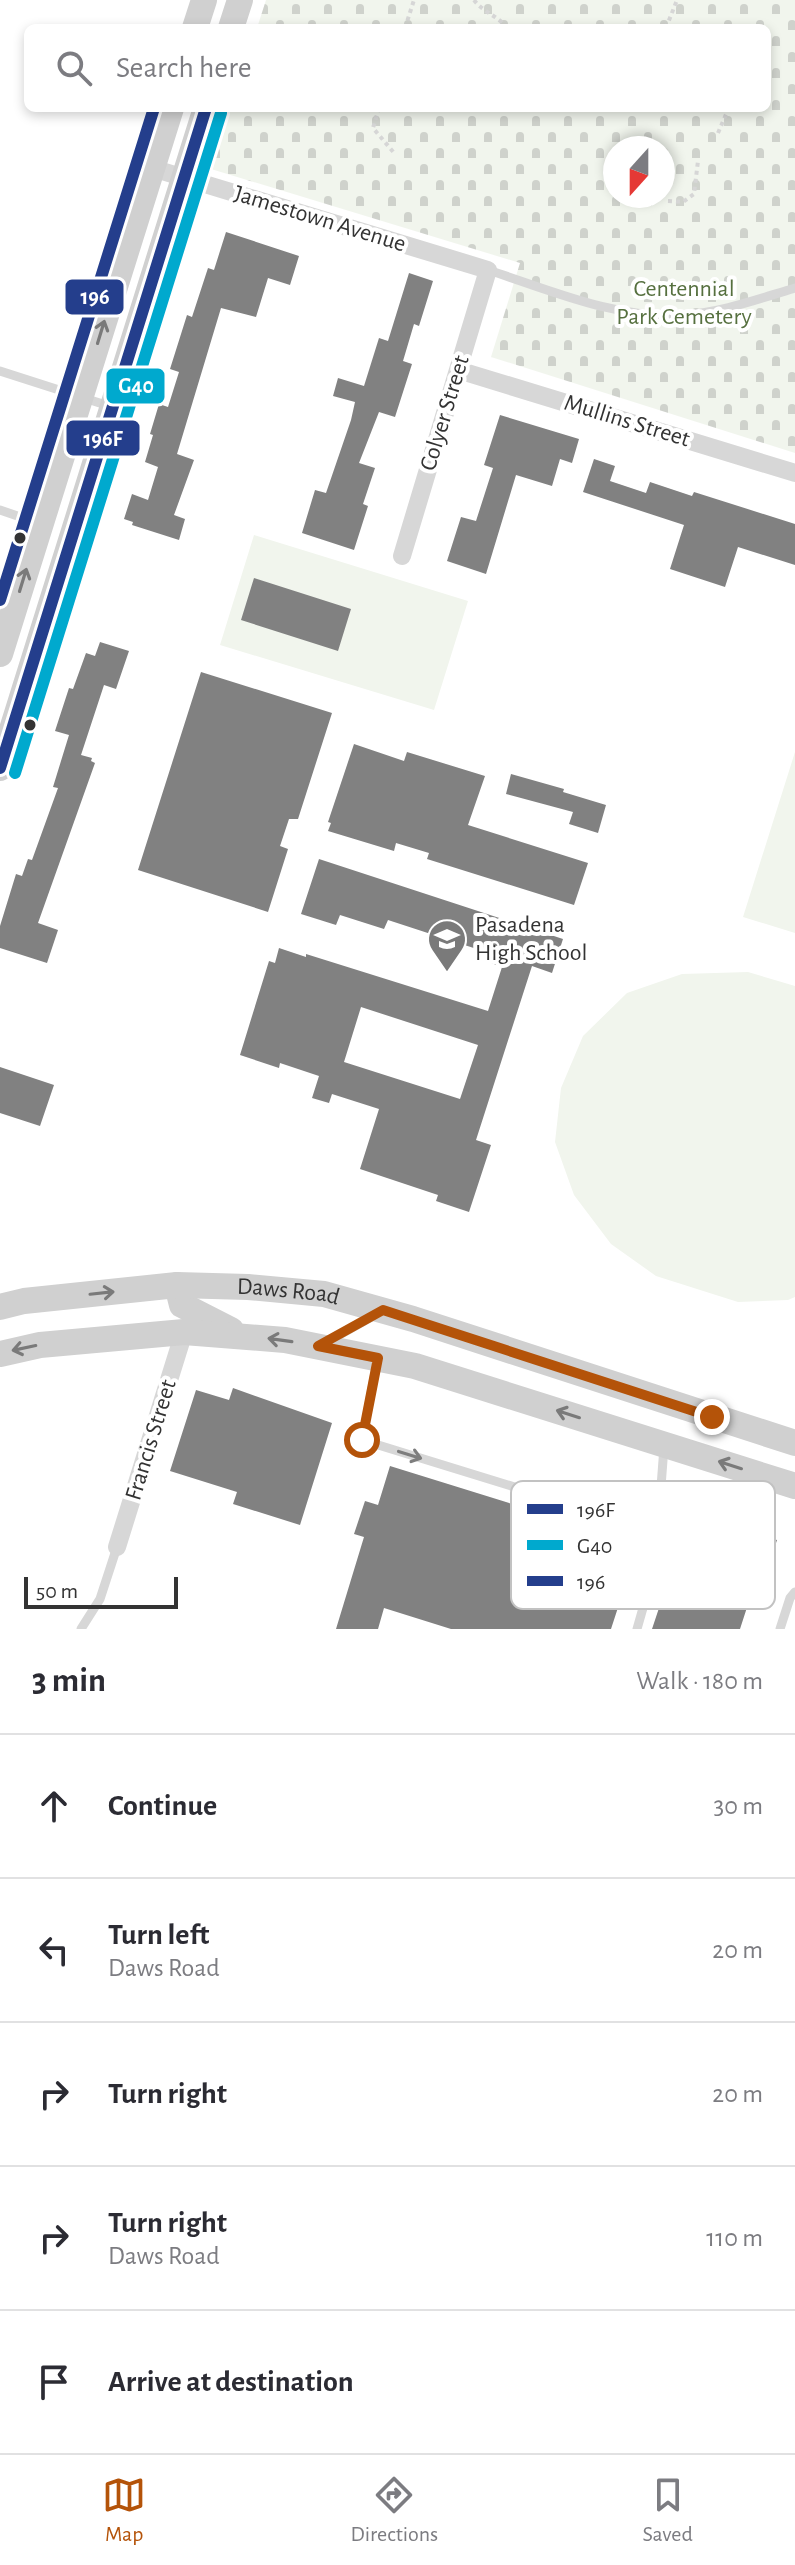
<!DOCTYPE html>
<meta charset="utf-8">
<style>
:root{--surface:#fff;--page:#f2f2f3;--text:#2b2b33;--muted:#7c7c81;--line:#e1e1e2;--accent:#b45309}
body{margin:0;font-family:"Alegreya Sans",sans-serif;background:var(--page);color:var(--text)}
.compass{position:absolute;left:603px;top:136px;width:72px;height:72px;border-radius:50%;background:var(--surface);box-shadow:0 4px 12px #0003;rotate:201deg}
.scale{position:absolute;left:24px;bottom:20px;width:154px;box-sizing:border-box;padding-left:8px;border:4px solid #333;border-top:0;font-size:22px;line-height:28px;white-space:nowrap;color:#333;-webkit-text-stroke:6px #fff;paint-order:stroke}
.stop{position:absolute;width:24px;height:24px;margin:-18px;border:6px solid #b45309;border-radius:50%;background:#fff}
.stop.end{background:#b45309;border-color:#fff;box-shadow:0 2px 8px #0008}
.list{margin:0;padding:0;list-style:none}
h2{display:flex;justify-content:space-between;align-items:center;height:104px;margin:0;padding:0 32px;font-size:34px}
h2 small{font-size:26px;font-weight:400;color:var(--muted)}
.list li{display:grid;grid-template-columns:52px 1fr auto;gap:24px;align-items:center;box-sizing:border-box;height:144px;padding:0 32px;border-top:2px solid var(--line)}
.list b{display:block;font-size:30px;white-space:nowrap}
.list p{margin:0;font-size:26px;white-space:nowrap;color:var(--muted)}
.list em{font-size:26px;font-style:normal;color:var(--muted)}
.icon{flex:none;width:44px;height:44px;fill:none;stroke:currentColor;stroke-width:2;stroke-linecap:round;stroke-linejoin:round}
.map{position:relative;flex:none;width:795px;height:1629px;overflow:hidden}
.search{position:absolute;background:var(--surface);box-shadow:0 4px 12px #0003;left:24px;right:24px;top:24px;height:88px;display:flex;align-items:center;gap:20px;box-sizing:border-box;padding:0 28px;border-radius:12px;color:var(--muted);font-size:30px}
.sheet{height:824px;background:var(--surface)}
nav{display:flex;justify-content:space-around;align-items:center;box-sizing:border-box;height:112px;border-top:2px solid var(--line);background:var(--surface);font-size:22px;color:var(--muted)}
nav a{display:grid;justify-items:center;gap:4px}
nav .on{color:var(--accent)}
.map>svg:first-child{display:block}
.cemetery{fill:url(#cemetery-stones);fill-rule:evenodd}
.pitch{fill:#f1f5ed}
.building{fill:#818181;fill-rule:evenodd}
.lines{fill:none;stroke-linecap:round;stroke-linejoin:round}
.path{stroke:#d6d6d6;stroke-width:4;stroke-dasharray:4 4;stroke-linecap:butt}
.service{stroke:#d7d7d7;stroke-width:9}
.minor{stroke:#d7d7d7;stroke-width:18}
.secondary{stroke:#d0d0d0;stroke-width:26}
.bus-1-casing{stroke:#fff;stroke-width:18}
.bus-2-casing{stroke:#fff;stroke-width:18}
.bus-3-casing{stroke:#fff;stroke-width:18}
.bus-1{stroke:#243e8c;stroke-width:12}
.bus-2{stroke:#00a9ce;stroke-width:12}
.bus-3{stroke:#243e8c;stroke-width:12}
.oneway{stroke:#7a7a7a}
.oneway2{stroke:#7d7d7d}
.route{stroke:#b45309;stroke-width:10}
.bus-dot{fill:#333;stroke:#fff;stroke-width:3}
.labels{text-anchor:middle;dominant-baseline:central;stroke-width:8;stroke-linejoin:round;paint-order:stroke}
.street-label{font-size:24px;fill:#333;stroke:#fff}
.park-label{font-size:24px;fill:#56703f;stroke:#fff}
.poi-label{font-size:24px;fill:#333;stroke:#fff;text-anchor:start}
.key{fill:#fff;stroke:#c2c2c2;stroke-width:2}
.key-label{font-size:22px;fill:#333}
.line-badge{stroke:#fff;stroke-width:3}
.badge-label{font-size:22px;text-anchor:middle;font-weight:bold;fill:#fff}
</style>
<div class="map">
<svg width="795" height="1629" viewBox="0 0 795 1629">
<defs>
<pattern id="cemetery-stones" width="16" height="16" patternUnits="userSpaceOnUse" patternTransform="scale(2)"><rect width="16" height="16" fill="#f1f5ed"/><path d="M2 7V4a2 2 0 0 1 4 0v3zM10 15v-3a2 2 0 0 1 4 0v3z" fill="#cfd2cc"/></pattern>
</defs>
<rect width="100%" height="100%" fill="#fff"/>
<path class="cemetery" d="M266 0H795V453L491 357 520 263 211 169 231 108H767V28H257ZM615 148H663V196H615Z"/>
<path class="pitch" d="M254 535 468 601 434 710 220 645Z
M795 752V933L743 917Z
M748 972 795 986V1297L788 1300 738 1302 656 1276 611 1244 574 1195 555 1142 561 1088 583 1036 627 993 682 974Z"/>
<path class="building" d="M226 232 299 256 290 285 268 278 256 317 221 308 177 454 194 460 174 515 185 519 179 540 132 525 133 522 124 519 132 494 148 500 158 467 145 462 153 435 150 434 159 404 168 407 179 372 170 369 187 315 192 317 208 268 214 270Z
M409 273 433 281 419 326 414 324 403 361 412 364 395 417 379 412 359 463 375 468 363 504 368 506 354 550 302 533 315 490 326 493 351 420 355 402 333 396 338 378 364 386 379 338 388 341Z
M500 415 579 439 572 463 560 459 552 486 516 475 486 574 447 561 461 517 476 521 493 468 484 465Z
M594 459 615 466 610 481 646 493 650 482 692 496 694 492 795 524V565L738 547 725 587 670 569 684 525 583 492Z
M254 578 351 609 338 651 241 620Z
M100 642 129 651 116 689 104 685 81 755 92 758 91 761 95 763 38 923 58 930 47 963 0 948V926L16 874 22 876 28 859 32 860 58 788 53 787 69 735 55 731 69 688 73 689 86 653 95 656Z
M201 672 332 713 298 819H289L280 846 288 849 268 912 138 870Z
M354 744 404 761 407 752 485 776 468 825 588 863 574 905 427 859 429 853 396 843 394 851 328 831 331 823 328 822Z
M511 774 564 789 563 792 606 805 598 833 569 824 573 812 506 794Z
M319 859 563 939 552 973 532 966 476 1140 491 1145 469 1212 436 1201 438 1195 360 1169 379 1109 332 1094 329 1103 312 1098 319 1076 280 1063 279 1068 240 1055 269 961 275 963 279 948 306 957V954L488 1011 502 967 486 961 489 953 388 920 384 929 340 915 336 925 301 914ZM361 1007 478 1045 460 1099 344 1062Z
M0 1067 54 1085 40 1126 0 1113Z
M233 1388 332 1423 300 1525 233 1504 237 1492 170 1471 196 1390 229 1400Z
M390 1466 625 1539 613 1579 626 1583 611 1629H451L384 1608 378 1629H336L364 1537 354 1534 365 1501 378 1505Z
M685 1521 740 1538 743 1529 777 1540 770 1561 763 1558 740 1629H652L666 1587 663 1586Z"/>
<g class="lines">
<path class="path" d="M474 0C484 13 497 15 507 28
M405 28 414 0
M666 28 677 0
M379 108 373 128 395 154
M718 133 727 112 726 108
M668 201 683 202 694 194 698 161"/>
<path class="service" d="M488 270C550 290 615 319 681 315 720 313 758 299 795 288
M0 371 109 406
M0 510 38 523
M325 1343 375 1315
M377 1362 362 1440 657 1531
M81 1629 100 1599 117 1547
M637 1629 655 1566 664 1447
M780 1629 790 1598 795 1592"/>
<path class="minor" d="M152 168 488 270 402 556
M458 370 795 473
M117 1547 184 1332"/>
<g class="secondary">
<path d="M195 28 204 0"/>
<path d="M231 28 240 0"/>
<path d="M0 654 171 108"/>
<path d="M0 768 206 108"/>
<path d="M177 1285 182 1305 231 1330"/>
<path id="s1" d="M0 1307 24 1301 177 1285 248 1287 324 1294 413 1319 795 1443"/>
<path d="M0 1354 40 1345 184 1332 285 1340 415 1366 795 1486"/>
</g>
<defs>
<path id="bus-1" d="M0 768 206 108"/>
<path id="bus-2" d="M15 773 221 113"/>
<path id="bus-3" d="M0 600 154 108"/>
</defs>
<use href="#bus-1" class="bus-1-casing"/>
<use href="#bus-2" class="bus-2-casing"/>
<use href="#bus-3" class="bus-3-casing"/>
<use href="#bus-1" class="bus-1"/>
<use href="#bus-2" class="bus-2"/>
<use href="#bus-3" class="bus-3"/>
</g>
<defs><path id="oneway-shaft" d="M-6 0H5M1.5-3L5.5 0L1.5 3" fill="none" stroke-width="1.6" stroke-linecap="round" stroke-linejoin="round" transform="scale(2)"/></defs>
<g class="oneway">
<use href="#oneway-shaft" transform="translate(101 332) rotate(-73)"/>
<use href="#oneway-shaft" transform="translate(23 580) rotate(-73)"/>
<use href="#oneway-shaft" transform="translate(102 1293) rotate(-6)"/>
<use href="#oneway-shaft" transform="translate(280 1340) rotate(-172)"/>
<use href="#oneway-shaft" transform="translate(24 1348) rotate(168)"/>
<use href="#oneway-shaft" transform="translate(568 1414) rotate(-162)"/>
<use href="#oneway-shaft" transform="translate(730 1465) rotate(-162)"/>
</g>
<use class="oneway2" href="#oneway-shaft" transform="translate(410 1455) rotate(17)"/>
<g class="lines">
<path class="route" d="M362 1440 378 1358 318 1346 383 1310 712 1417"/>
</g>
<defs>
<symbol id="school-pin" viewBox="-11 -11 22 30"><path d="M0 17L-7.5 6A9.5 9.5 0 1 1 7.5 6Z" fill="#7a7a7a" stroke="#fff"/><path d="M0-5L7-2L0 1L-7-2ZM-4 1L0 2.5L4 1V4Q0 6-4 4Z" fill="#fff"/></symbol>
</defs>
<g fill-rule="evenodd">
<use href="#school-pin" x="425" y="917" width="44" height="60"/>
</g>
<g class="bus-dot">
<circle cx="20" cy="538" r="7"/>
<circle cx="30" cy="725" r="7"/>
</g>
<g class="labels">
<g class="street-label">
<text transform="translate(320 219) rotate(17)">Jamestown Avenue</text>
<text transform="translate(445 413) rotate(-73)">Colyer Street</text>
<text transform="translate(627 421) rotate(17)">Mullins Street</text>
<text stroke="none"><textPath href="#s1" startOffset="290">Daws Road</textPath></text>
<text transform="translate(151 1440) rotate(-73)">Francis Street</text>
</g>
<g class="park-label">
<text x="684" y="289">Centennial<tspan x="684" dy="28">Park Cemetery</tspan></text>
</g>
<g class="poi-label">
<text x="475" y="925">Pasadena<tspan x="475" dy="28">High School</tspan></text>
</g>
</g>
<rect x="511" y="1481" width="264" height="128" rx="12" class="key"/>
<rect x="527" y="1504" width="36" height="10" fill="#243e8c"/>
<rect x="527" y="1540" width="36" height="10" fill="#00a9ce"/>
<rect x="527" y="1576" width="36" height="10" fill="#243e8c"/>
<g class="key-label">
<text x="577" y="1517">196F</text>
<text x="577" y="1553">G40</text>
<text x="577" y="1589">196</text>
</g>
<g class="line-badge">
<rect x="64" y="278" width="61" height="38" rx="8" fill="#243e8c"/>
<rect x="105" y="367" width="61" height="38" rx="8" fill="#00a9ce"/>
<rect x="65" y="419" width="76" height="38" rx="8" fill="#243e8c"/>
</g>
<g class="badge-label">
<text x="95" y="304">196</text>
<text x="136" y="393">G40</text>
<text x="103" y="446">196F</text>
</g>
</svg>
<svg class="compass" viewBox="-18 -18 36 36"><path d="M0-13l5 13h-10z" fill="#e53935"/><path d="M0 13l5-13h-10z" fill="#7c7c81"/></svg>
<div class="scale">50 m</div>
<div class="stop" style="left:362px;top:1440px"></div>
<div class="stop end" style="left:712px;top:1417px"></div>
<div class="search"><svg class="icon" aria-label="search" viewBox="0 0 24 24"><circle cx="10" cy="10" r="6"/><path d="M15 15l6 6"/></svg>Search here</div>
</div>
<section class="sheet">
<h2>3 min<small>Walk · 180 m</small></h2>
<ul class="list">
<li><svg class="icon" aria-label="ahead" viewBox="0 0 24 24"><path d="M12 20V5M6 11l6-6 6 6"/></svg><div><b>Continue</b></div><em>30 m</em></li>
<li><svg class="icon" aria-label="left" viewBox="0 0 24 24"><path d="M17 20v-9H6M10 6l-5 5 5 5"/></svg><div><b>Turn left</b><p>Daws Road</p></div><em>20 m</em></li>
<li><svg class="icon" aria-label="right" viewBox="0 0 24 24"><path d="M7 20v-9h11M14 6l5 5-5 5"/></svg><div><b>Turn right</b></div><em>20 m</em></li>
<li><svg class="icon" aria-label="right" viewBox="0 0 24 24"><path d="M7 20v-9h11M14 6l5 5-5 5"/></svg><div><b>Turn right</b><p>Daws Road</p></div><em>110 m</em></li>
<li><svg class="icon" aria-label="arrive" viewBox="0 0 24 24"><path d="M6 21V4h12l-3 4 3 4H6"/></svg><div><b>Arrive at destination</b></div></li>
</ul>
</section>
<nav>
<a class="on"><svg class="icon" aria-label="map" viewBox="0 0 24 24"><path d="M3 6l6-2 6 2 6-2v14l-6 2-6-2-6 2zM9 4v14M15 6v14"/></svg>Map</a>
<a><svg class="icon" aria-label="directions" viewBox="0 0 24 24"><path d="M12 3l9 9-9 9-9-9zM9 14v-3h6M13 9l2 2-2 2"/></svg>Directions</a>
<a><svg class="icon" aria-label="saved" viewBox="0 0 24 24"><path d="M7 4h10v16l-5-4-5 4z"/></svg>Saved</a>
</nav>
